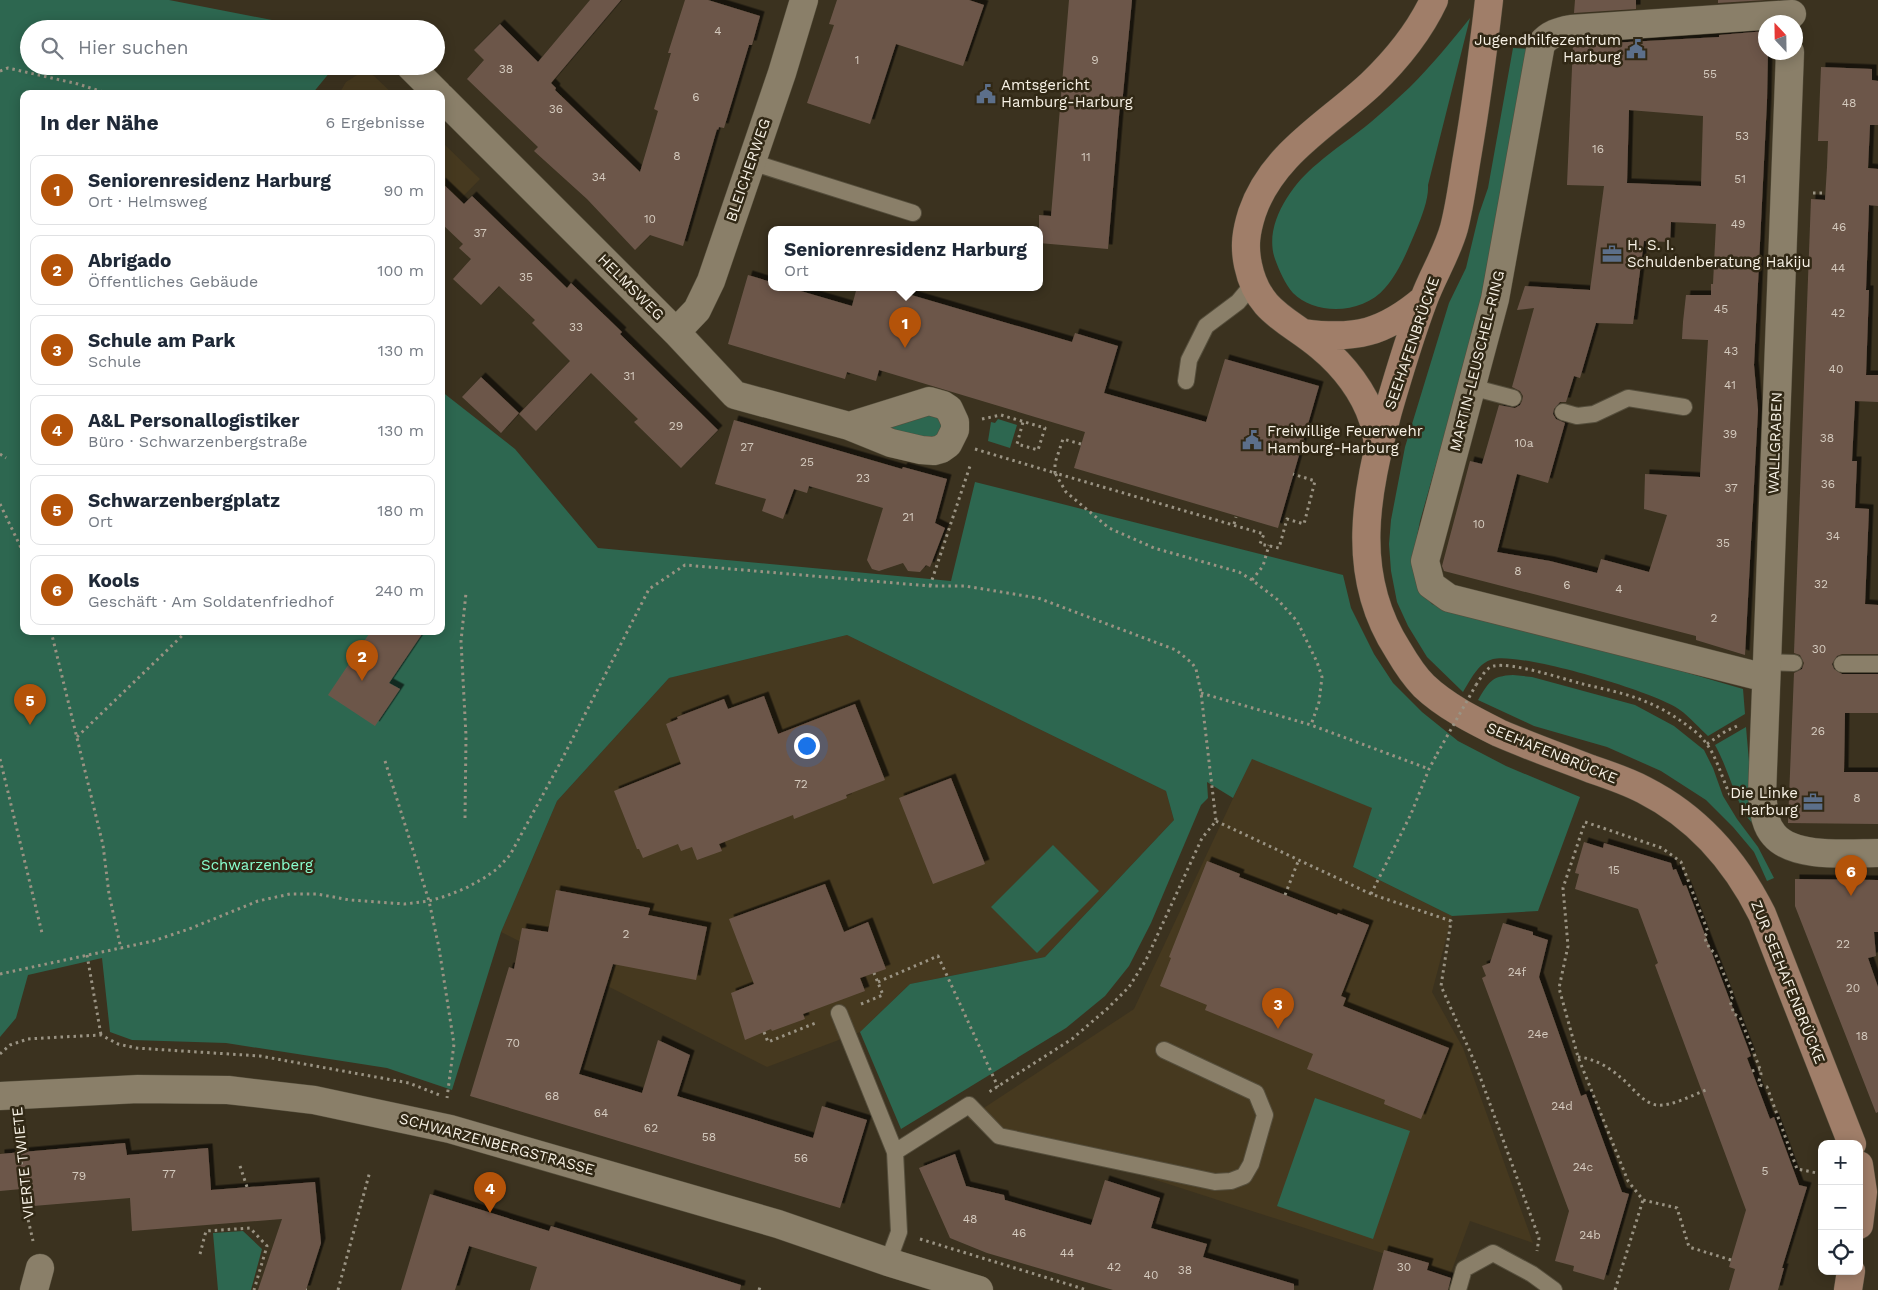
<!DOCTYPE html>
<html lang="de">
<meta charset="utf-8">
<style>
:root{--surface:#fff;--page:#f2f2f3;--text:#1f2937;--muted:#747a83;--line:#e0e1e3;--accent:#b45309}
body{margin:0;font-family:"Work Sans",sans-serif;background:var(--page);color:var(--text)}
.controls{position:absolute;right:15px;bottom:15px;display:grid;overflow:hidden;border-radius:10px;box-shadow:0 2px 12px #0003}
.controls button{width:45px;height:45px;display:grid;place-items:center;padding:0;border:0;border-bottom:1px solid var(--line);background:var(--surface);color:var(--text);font:25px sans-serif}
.compass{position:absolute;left:1758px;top:15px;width:45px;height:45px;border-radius:50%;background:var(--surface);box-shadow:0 2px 12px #0003;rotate:338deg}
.you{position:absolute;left:806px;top:745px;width:18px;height:18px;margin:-12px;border:4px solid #fff;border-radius:50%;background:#1a73e8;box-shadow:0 0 0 8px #1a73e833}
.badge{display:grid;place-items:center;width:32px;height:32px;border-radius:50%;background:var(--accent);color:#fff;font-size:16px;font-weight:700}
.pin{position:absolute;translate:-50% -41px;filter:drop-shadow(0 1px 2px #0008)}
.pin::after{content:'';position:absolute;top:26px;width:18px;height:15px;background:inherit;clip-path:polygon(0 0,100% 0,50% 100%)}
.popup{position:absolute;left:768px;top:226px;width:275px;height:65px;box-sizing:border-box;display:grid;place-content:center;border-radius:10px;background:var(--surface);filter:drop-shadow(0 1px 4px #0005);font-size:16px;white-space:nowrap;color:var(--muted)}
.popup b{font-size:19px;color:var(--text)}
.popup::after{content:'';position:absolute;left:50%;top:100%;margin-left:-10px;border:10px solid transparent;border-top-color:var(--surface)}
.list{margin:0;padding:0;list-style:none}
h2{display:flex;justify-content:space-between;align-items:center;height:65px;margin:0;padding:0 20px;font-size:21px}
h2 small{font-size:16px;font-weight:400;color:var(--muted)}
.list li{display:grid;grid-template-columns:32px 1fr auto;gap:15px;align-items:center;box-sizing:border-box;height:70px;margin:0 10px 10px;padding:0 10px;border:1px solid var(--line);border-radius:10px}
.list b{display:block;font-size:19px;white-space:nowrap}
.list p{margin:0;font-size:16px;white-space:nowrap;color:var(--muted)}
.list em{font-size:16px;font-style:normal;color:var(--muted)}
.icon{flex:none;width:28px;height:28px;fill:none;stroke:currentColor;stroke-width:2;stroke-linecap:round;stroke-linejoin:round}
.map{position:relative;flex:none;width:1878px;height:1290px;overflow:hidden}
.search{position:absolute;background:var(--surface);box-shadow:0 2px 12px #0003;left:20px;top:20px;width:425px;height:55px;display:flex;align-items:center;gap:12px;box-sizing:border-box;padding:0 18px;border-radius:28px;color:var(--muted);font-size:19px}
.panel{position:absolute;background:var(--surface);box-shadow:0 2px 12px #0003;left:20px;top:90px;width:425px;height:545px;border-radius:10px}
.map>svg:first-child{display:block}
.built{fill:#46391f}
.green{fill:#2d6750}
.building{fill:#6c574a;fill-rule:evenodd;filter:url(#shadow)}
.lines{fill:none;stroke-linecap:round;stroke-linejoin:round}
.service-casing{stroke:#554e3c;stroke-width:18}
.minor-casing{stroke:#554e3c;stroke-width:29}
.tertiary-casing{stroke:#554e3c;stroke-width:29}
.secondary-casing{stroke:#554e3c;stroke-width:29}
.path{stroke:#9a9383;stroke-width:3;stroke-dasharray:2.5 4;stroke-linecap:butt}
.service{stroke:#8a7f69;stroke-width:16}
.minor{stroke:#8a7f69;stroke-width:28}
.tertiary{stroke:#8a7f69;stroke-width:28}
.secondary{stroke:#a07e69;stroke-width:28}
.path-bridge{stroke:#9a9383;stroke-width:3;stroke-dasharray:2.5 4;stroke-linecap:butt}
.labels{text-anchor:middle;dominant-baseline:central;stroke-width:5;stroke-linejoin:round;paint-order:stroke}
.number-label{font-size:12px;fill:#d4cabe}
.poi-label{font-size:15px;fill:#f7f1e5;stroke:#312815;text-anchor:start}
.street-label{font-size:15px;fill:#f7f1e5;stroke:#312815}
.park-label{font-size:15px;fill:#89fece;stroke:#312815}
</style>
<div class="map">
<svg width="1878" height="1290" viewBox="0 0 1878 1290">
<defs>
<filter id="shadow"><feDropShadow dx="4.5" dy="-4.5" stdDeviation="0" flood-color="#0009"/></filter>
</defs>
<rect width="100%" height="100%" fill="#3b321f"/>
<path class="built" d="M365 70 374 76 393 94H339L346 82Z
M441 141 480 179 441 219Z
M847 635 1166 791 1174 820 1045 957 910 984 860 1032 767 1067 501 932 557 801 669 678Z
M1252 758 1373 808 1353 867 1452 916 1432 992 1463 1048 1533 1243 1470 1221 1450 1275 967 1119 1134 1009Z"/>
<path class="green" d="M0 0H169L318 29H29V66H335L312 94H24V631H441V391L515 449 598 548 951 581 975 482 1343 575 1351 608 1374 654 1393 683 1422 712 1458 741 1506 766 1580 797 1538 911 1452 916 1353 867 1372 808 1252 759 1233 798 1207 782 1208 798 1201 805 1151 923 1129 966 1105 996 1066 1028 901 1129 860 1032 910 984 1045 957 1174 820 1166 791 847 635 669 678 557 801 501 932 452 1090 387 1068 226 1043 132 1040 110 1032 102 958 28 975 16 1018 0 1037Z
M1470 18 1428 185C1429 198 1422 216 1417 228 1408 249 1400 271 1385 288 1363 314 1316 316 1293 293 1285 284 1279 270 1275 259 1263 225 1292 184 1317 164 1334 149 1353 137 1371 122 1384 111 1397 99 1410 87 1432 65 1451 42 1470 18Z
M1513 48 1530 49 1485 292 1420 521 1412 562 1425 595 1432 604 1455 613 1530 627 1743 689 1745 714 1708 736C1699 728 1690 717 1680 710 1656 692 1521 652 1493 659 1478 663 1471 679 1463 692L1427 657 1408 626 1397 602 1391 571 1389 544 1391 520 1405 447 1449 303 1466 268 1479 214 1488 188Z
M930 411 945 423 933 442 881 426Z
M998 419 1017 425 1010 448 988 441 991 422 995 423Z
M1513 675 1532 677 1635 705 1674 726 1704 750 1713 768 1723 796 1737 819 1758 847 1774 878 1767 881 1754 852 1733 827 1706 800 1661 771 1607 747 1534 726 1478 700C1489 682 1491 676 1513 675Z
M1746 727 1752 796 1760 832C1756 827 1751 822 1747 817 1733 794 1728 768 1715 745Z
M1053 845 1099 891 1037 953 991 907Z
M1315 1098 1410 1131 1373 1239 1277 1206Z
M243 1231 262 1249 251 1290H218L213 1233Z"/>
<path class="building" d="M590 0H621L551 83 556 88 555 90 640 172 658 111 654 109 671 53H668L685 0H708L760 16 752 45H749L724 128 719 127 718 130 717 129 683 246 650 235 635 250 587 199 534 151 538 147 467 79 484 60 474 50 500 24 538 62Z
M837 0H969L984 5 963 66 896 44 870 124 807 103 834 25 829 24Z
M1069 0H1132L1122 105 1120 104 1108 249 1039 243V215L1051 216Z
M1575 0H1636V9L1574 13Z
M1718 0H1766L1718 3Z
M1766 31V52H1768L1767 101 1754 365 1758 410 1745 655 1696 640V636L1444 571 1442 566 1470 461 1482 464 1499 405 1515 408 1520 405 1522 401 1523 396 1520 391 1512 387 1534 308 1517 310 1525 286 1590 290 1604 186 1567 185 1573 45 1719 37V35ZM1629 110 1703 116 1701 186 1627 183ZM1671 222 1716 224 1713 284H1711V295H1686L1683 322 1682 339 1708 340 1700 477 1645 474 1644 509 1667 515 1649 572 1601 559 1597 573 1550 561 1497 552 1517 474 1548 483 1565 423 1556 419 1553 414 1554 409 1560 402H1566L1574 376 1580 378 1596 323 1633 324 1644 241 1670 242Z
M1821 67 1872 69V80L1878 81V125H1870L1868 168 1878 169V206L1869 205 1866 290H1869L1866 375H1878V402L1855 401 1852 461H1857L1855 508 1869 509 1865 604 1878 605V654H1842L1837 656 1832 664 1834 669 1842 674H1878V713H1845L1844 772H1878V824L1788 823 1794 673 1802 669 1804 663 1800 655 1794 653 1811 199 1825 200 1827 167 1828 141H1818Z
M441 182 464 204 472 196 567 288 571 283 622 332 620 334 718 430 681 468 634 422 638 419 591 373 536 431 519 414 570 361 532 323 535 320 499 286 481 305 453 279 471 259 459 248 463 244 441 223Z
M748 275 771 282V287H787L852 306 857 287H884L1072 342 1075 333 1118 346 1104 393 1206 422 1225 359 1319 386 1278 528 1074 468 1085 432 879 370 876 381 847 372 845 379 728 344Z
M481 377 519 413 501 433 462 397Z
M734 420 902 469 903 467 947 479 935 523 945 528 930 567 926 565 920 572 908 571 903 563 879 571 872 569 867 560 883 508 809 486 807 493 794 489 783 519 762 511 766 499 715 484Z
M371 631H424L389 683 400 689 375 726 328 695Z
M764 696 778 734 855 704 885 780 846 795 847 798 819 809 794 819 793 815 719 844 722 851 697 860 692 847 681 851 678 844 643 858 639 849H637L614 791 681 764 666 724 678 719 677 717 724 699 728 709Z
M951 778 985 864 933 884 899 798Z
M1584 842 1603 848 1604 843 1671 863 1673 870 1676 869 1683 886 1686 885 1751 1056 1747 1058 1770 1119 1774 1117 1799 1185 1807 1187 1782 1268H1784L1778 1290H1729L1735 1269 1729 1267 1746 1210 1655 965 1658 963 1638 909 1575 889 1579 874 1575 873Z
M1207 861 1240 874 1239 877 1337 915 1338 913 1369 925 1341 996 1346 998 1343 1006 1449 1048 1421 1119 1384 1104 1385 1100 1307 1069 1313 1054 1205 1010 1207 1005 1160 986 1171 958 1169 957Z
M1795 879 1878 880V932H1874L1876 956 1868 958 1878 987V1112L1876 1113 1795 906Z
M825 884 844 932 868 922 886 969 860 978 865 991 803 1014 805 1019 772 1031 771 1029 745 1040 731 993 754 984 729 919Z
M556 890 650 908 648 915 707 927 696 980 613 964 579 1074 642 1093 658 1040 690 1055 677 1096 813 1138 822 1106 867 1120 840 1208 470 1096 509 967 514 969 522 928 548 932Z
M1503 923 1533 932V935L1548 940 1539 977 1581 1096 1586 1094 1622 1192 1629 1194 1604 1280 1573 1271 1574 1266 1555 1261 1569 1211 1482 978 1486 976 1482 966 1490 963Z
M125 1143 127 1155 208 1148 211 1190 315 1182 321 1243 306 1290H258L282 1219 132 1231 130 1198 33 1206 32 1188 0 1191V1154Z
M955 1154 966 1186 1004 1195 1005 1200 1091 1225 1105 1180 1160 1198 1151 1228 1207 1244 1203 1257 1294 1284V1290H1113L987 1253 950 1238 919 1168Z
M430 1194 549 1231 551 1226 651 1257 741 1285 740 1290H530L537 1267 469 1246 455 1290H401Z
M1384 1250 1429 1263 1427 1270 1451 1278 1448 1290H1373Z"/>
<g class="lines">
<defs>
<path id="service" d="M751 162 913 213
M1186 381 1189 360 1206 326 1238 302 1254 283
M1471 387 1513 398
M1563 412 1577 416 1594 414 1628 398 1684 407
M1766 662 1794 663
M1842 664H1878
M839 1013 895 1152
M888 1262 899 1232 895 1152 969 1105 999 1136 1215 1182 1231 1181 1244 1176 1251 1164 1265 1115 1256 1093 1164 1050
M1458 1290 1464 1269 1493 1253 1532 1274 1554 1290"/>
<path id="minor" d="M1790 52 1762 795C1764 809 1764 824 1774 835 1794 859 1850 853 1878 853
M410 66 438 94
M441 97 676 332 735 395 849 426 891 443 921 450 934 451 941 449 948 444 955 430V422L949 409 943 405 929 401 849 426
M676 332 697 310 711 281 782 73 804 0
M1766 678 1449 598 1431 585 1425 561 1495 299 1541 44C1549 34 1559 31 1571 29L1792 14
M34 1290 40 1268"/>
<path id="tertiary" d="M0 1096 138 1089 228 1090 314 1100 450 1129 778 1224 888 1262 979 1290"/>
<path id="secondary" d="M1489 0C1483 52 1476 105 1467 157 1463 180 1460 205 1454 228 1447 253 1433 275 1424 299 1410 336 1399 373 1388 411 1366 493 1349 574 1398 650 1405 662 1414 676 1424 686 1445 706 1473 720 1499 733 1529 746 1560 757 1591 769 1609 775 1627 781 1644 790 1697 817 1735 860 1762 914L1852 1144
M1304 333C1355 340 1384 333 1424 299
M1378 446C1377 438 1376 428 1373 420 1364 392 1344 366 1321 347 1288 319 1258 313 1248 265 1244 246 1246 232 1252 213 1272 154 1327 125 1371 84 1396 60 1419 32 1434 0
M1859 1165 1863 1192 1859 1225
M1848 1290 1851 1271"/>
</defs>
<use href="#service" class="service-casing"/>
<use href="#minor" class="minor-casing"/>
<use href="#tertiary" class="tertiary-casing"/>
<use href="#secondary" class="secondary-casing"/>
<path class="path" d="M0 71 8 68 78 84 109 94
M321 94 331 91
M1813 193H1825
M982 419 1001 415 1045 428 1038 450 1017 444 1023 422
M1081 444 1063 439 1055 463V473L1264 534 1260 544 1279 548 1287 519 1304 524 1315 481 1293 474
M975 449 1055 473 1066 492 1109 528 1154 548 1239 572 1252 580 1278 600 1297 621 1317 662 1322 677 1319 702 1311 725
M0 454 6 458
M0 504 24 554
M1234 524 1236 517
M1252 580 1263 566 1269 545
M930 586 971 463
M51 631 103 845 109 894 121 949
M1476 685C1481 678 1485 668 1494 666 1511 662 1561 678 1579 683 1602 689 1627 693 1649 703 1666 710 1682 721 1697 733 1717 751 1720 776 1732 799
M1201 693 1311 725 1429 769
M77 737 187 631
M1707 744 1726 731 1737 726
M0 759 42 933
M385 761 429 901 439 948 454 1044 447 1098
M465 818 466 736 461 641 466 593
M1216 821 1371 894 1451 921 1441 986 1475 1063 1539 1238 1537 1251
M1371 894 1411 814 1429 769 1437 754
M1285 895 1299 859
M87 955 101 1035
M0 974 153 941 189 929 258 901 290 894H317L350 900 405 904 429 901 446 896 466 888 484 878 497 869 510 855 558 767 649 589 685 565 930 586H965L1038 598 1176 650 1192 663 1196 669 1201 693 1216 821 1202 838 1146 960 1129 987 1108 1008 1072 1039 989 1092
M878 982 938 956 998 1087
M861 1004 883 995 874 973
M764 1032 768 1042 818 1022
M0 1054 10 1045 28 1039 62 1037 101 1035 118 1044 136 1048 260 1056 409 1083 442 1096
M1578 1057C1593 1058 1609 1067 1620 1077 1631 1085 1643 1104 1657 1105 1670 1107 1693 1095 1706 1090
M1752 1071 1760 1069
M18 1123 25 1206 33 1241
M240 1166 247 1187
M920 1239 1087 1290
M200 1254 206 1231 250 1228 267 1246 254 1290
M1731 1260 1689 1247 1677 1208 1643 1200 1628 1181 1578 1057 1559 988 1568 946 1563 888 1585 822 1662 848 1681 862 1708 932 1704 937 1710 949 1715 953 1733 996 1730 1001 1734 1014 1740 1017 1760 1069 1761 1074 1759 1081 1760 1085 1767 1087 1797 1169 1822 1174
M306 1290H307
M338 1290 370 1171
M759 1290 761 1284
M1615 1290 1643 1200"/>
<use href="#service" class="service"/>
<use href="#minor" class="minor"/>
<use href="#tertiary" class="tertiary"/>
<use href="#secondary" class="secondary"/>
<path class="path-bridge" d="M1437 754 1476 685"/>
</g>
<defs>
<symbol id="civic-bare" viewBox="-9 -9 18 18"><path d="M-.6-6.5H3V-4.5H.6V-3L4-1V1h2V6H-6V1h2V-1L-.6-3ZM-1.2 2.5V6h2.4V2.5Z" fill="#5c6f8a" stroke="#312815" stroke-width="2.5" paint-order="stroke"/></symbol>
<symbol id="office-bare" viewBox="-9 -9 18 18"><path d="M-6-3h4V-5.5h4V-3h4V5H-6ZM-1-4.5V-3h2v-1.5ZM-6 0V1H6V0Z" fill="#5c6f8a" stroke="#312815" stroke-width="2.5" paint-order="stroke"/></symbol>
</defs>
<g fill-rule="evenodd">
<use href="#civic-bare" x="1622" y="35" width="28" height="28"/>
<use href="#civic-bare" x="972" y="80" width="28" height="28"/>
<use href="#office-bare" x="1598" y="240" width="28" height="28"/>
<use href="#civic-bare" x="1238" y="426" width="28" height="28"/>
<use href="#office-bare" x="1799" y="788" width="28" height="28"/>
</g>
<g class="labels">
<g class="number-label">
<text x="718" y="31">4</text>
<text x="857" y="60">1</text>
<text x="1095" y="60">9</text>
<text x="506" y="69">38</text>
<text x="1710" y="74">55</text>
<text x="696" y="97">6</text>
<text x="1849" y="103">48</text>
<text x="556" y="109">36</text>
<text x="1742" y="136">53</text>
<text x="1598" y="149">16</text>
<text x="677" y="156">8</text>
<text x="1086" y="157">11</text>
<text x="599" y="177">34</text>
<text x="1740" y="179">51</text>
<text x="650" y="219">10</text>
<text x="1738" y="224">49</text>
<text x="1839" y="227">46</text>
<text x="480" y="233">37</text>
<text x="1838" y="268">44</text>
<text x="526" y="277">35</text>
<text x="1721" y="309">45</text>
<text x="1838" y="313">42</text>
<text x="576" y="327">33</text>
<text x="1731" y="351">43</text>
<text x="1836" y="369">40</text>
<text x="629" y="376">31</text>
<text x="1730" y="385">41</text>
<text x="676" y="426">29</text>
<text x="1730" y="434">39</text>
<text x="1827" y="438">38</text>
<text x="1524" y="443">10a</text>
<text x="747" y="447">27</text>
<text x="807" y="462">25</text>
<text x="863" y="478">23</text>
<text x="1828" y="484">36</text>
<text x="1731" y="488">37</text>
<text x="908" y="517">21</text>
<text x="1479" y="524">10</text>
<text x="1833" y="536">34</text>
<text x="1723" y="543">35</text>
<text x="1518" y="571">8</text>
<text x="1821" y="584">32</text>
<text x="1567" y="585">6</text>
<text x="1619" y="589">4</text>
<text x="1714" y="618">2</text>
<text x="1819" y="649">30</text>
<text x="1818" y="731">26</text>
<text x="801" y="784">72</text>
<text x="1857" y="798">8</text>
<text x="1614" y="870">15</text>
<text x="626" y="934">2</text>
<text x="1843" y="944">22</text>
<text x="1517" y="972">24f</text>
<text x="1853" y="988">20</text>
<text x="1538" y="1034">24e</text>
<text x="1862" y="1036">18</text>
<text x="513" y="1043">70</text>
<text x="552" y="1096">68</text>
<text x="1562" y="1106">24d</text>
<text x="601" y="1113">64</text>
<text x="651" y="1128">62</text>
<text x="709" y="1137">58</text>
<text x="801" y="1158">56</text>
<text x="1583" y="1167">24c</text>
<text x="1765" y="1171">5</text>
<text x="169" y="1174">77</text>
<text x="79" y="1176">79</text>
<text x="970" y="1219">48</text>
<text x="1019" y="1233">46</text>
<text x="1590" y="1235">24b</text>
<text x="1067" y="1253">44</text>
<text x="1114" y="1267">42</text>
<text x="1404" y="1267">30</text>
<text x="1185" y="1270">38</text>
<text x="1151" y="1275">40</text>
</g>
<g class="poi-label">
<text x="1621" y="40" text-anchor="end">Jugendhilfezentrum<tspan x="1621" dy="17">Harburg</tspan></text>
<text x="1001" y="85">Amtsgericht<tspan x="1001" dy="17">Hamburg-Harburg</tspan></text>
<text x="1627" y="245">H. S. I.<tspan x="1627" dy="17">Schuldenberatung Hakiju</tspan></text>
<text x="1267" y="431">Freiwillige Feuerwehr<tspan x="1267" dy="17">Hamburg-Harburg</tspan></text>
<text x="1798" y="793" text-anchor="end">Die Linke<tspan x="1798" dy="17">Harburg</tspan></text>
</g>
<g class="street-label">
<text transform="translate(748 170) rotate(-71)">BLEICHERWEG</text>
<text transform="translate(631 287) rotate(45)">HELMSWEG</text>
<text transform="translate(1412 343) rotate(-71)">SEEHAFENBRÜCKE</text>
<text transform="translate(1477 361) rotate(-76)">MARTIN-LEUSCHEL-RING</text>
<text transform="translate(1775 443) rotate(-88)">WALLGRABEN</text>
<text transform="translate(1552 753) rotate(22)">SEEHAFENBRÜCKE</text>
<text transform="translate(1788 982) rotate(68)">ZUR SEEHAFENBRÜCKE</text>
<text transform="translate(497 1144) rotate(15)">SCHWARZENBERGSTRASSE</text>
<text transform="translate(23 1163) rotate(-96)">VIERTE TWIETE</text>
</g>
<g class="park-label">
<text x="257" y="865">Schwarzenberg</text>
</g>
</g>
</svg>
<div class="controls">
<button>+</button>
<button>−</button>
<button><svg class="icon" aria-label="locate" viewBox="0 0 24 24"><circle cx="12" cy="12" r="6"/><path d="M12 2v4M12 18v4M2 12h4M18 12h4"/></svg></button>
</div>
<svg class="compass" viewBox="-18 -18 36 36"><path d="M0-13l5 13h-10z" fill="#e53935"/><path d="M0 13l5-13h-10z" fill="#747a83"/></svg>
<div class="you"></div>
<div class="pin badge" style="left:905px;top:348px">1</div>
<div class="popup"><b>Seniorenresidenz Harburg</b>Ort</div>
<div class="pin badge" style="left:362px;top:681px">2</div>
<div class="pin badge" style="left:1278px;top:1029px">3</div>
<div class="pin badge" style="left:490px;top:1213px">4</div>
<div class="pin badge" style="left:30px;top:725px">5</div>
<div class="pin badge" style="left:1851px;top:896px">6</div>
<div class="search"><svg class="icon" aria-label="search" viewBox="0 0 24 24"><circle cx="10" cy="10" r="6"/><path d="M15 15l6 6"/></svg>Hier suchen</div>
<section class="panel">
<h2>In der Nähe<small>6 Ergebnisse</small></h2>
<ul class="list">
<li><span class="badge">1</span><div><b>Seniorenresidenz Harburg</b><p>Ort · Helmsweg</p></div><em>90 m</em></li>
<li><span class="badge">2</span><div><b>Abrigado</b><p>Öffentliches Gebäude</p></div><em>100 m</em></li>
<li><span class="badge">3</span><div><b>Schule am Park</b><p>Schule</p></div><em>130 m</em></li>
<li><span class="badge">4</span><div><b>A&amp;L Personallogistiker</b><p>Büro · Schwarzenbergstraße</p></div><em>130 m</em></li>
<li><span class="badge">5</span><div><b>Schwarzenbergplatz</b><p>Ort</p></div><em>180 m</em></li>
<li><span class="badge">6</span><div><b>Kools</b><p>Geschäft · Am Soldatenfriedhof</p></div><em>240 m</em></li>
</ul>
</section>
</div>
